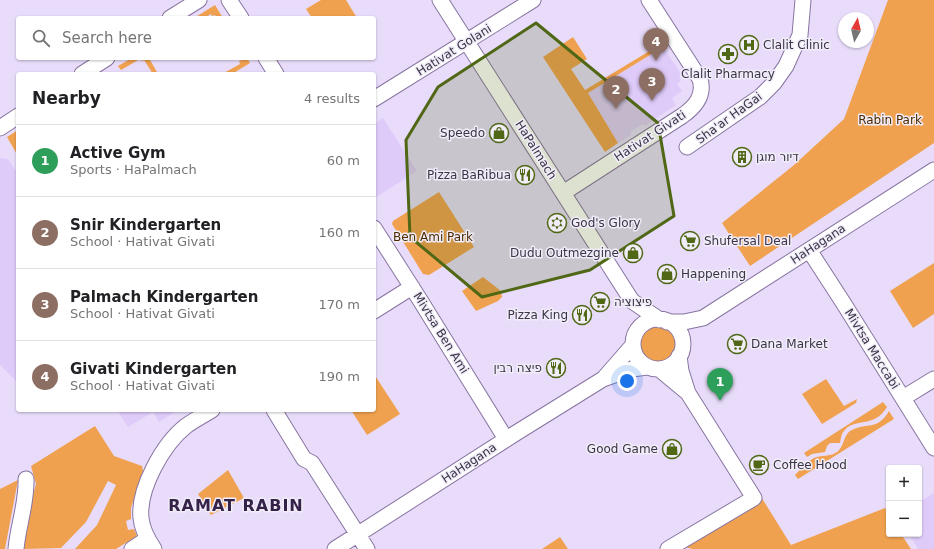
<!DOCTYPE html>
<meta charset="utf-8">
<style>
:root{--surface:#fff;--page:#f2f2f2;--text:#202124;--muted:#757577;--line:#e0e0e0;--accent:#ea580c}
body{margin:0;font-family:"DejaVu Sans","Noto Sans Hebrew",sans-serif;background:var(--page);color:var(--text)}
.controls{position:absolute;right:12px;bottom:12px;display:grid;overflow:hidden;border-radius:4px;box-shadow:0 1px 3px #0004}
.controls button{width:36px;height:36px;display:grid;place-items:center;padding:0;border:0;border-bottom:1px solid var(--line);background:var(--surface);color:var(--text);font:20px sans-serif}
.compass{position:absolute;left:838px;top:12px;width:36px;height:36px;border-radius:50%;background:var(--surface);box-shadow:0 1px 3px #0004;rotate:8deg}
.you{position:absolute;left:627px;top:381px;width:14px;height:14px;margin:-10px;border:3px solid #fff;border-radius:50%;background:#1a73e8;box-shadow:0 0 0 6px #1a73e833}
.badge{display:grid;place-items:center;width:26px;height:26px;border-radius:50%;background:var(--accent);color:#fff;font-size:13px;font-weight:700}
.pin{position:absolute;translate:-50% -33px;filter:drop-shadow(0 1px 2px #0008)}
.pin::after{content:'';position:absolute;top:21px;width:14px;height:12px;background:inherit;clip-path:polygon(0 0,100% 0,50% 100%)}
.list{margin:0;padding:0;list-style:none}
h2{display:flex;justify-content:space-between;align-items:center;height:52px;margin:0;padding:0 16px;font-size:17px}
h2 small{font-size:13px;font-weight:400;color:var(--muted)}
.list li{display:grid;grid-template-columns:26px 1fr auto;gap:12px;align-items:center;box-sizing:border-box;height:72px;padding:0 16px;border-top:1px solid var(--line)}
.list b{display:block;font-size:15px;white-space:nowrap}
.list p{margin:0;font-size:13px;white-space:nowrap;color:var(--muted)}
.list em{font-size:13px;font-style:normal;color:var(--muted)}
.icon{flex:none;width:22px;height:22px;fill:none;stroke:currentColor;stroke-width:2;stroke-linecap:round;stroke-linejoin:round}
.map{position:relative;flex:none;width:934px;height:549px;overflow:hidden}
.search{position:absolute;background:var(--surface);box-shadow:0 1px 3px #0004;left:16px;top:16px;width:360px;height:44px;display:flex;align-items:center;gap:10px;box-sizing:border-box;padding:0 14px;border-radius:4px;color:var(--muted);font-size:15px}
.panel{position:absolute;background:var(--surface);box-shadow:0 1px 3px #0004;left:16px;top:72px;width:360px;height:340px;border-radius:4px}
.map>svg:first-child{display:block}
.built{fill:#dfcbf9}
.green{fill:#f0a14f}
.lines{fill:none;stroke-linecap:round;stroke-linejoin:round}
.minor-casing{stroke:#8874a1;stroke-width:17}
.minor{stroke:#fff;stroke-width:15}
.marked{fill:#506715;fill-opacity:0.2;stroke:#506715;stroke-width:3;stroke-linejoin:round}
.labels{text-anchor:middle;dominant-baseline:central;stroke-width:3;stroke-linejoin:round;paint-order:stroke}
.poi-label{font-size:12px;fill:#3b3346;stroke:#f1edf8;text-anchor:start}
.street-label{font-size:12px;fill:#3b3346;stroke:#f1edf8}
.park-label{font-size:12px;fill:#4c2a00;stroke:#f1edf8}
.district-label{font-size:16px;font-weight:bold;letter-spacing:1px;fill:#352249;stroke:#f1edf8}
</style>
<div class="map">
<svg width="934" height="549" viewBox="0 0 934 549">
<rect width="100%" height="100%" fill="#e8dcfa"/>
<path class="built" d="M663 47 682 75 679 77 681 81 677 84 682 91 672 98 676 105 645 126 643 124 630 132 631 135 618 143 588 93Z
M383 118 417 171 375 198 374 124Z
M0 158 8 159 18 174 17 382 0 365Z
M117 410H178L159 422 153 412 128 427Z
M934 493V549H918L909 534H919V502Z"/>
<path class="green" d="M321 0H346L357 18H312L306 9Z
M888 0H934V143L750 266 722 223 794 165 844 119Z
M215 5 223 18H217L215 15 212 16 211 14 204 18H194Z
M573 37 587 59 571 69 585 90 661 44 663 47 588 93 618 143 605 152 543 57Z
M132 58H149L158 74H153L144 60 142 61 140 59 121 70 118 66Z
M241 58H247L250 63 232 74H222L240 64 239 61 242 60Z
M18 130V156L7 137Z
M439 192 474 247 429 275 423 274 392 224 393 221Z
M934 263V314L913 328 890 291Z
M483 277 501 291 502 297 498 301 476 311 462 291Z
M638 344a19 19 0 1 1 38 0a19 19 0 1 1-38 0Z
M374 374 400 414 367 435 351 410H374Z
M826 379 844 406 857 399 856 403 822 424 802 394Z
M883 402 887 407C874 429 854 417 844 431 841 434 841 439 840 443H830L827 446 825 452 812 454 807 457 804 453Z
M889 411 894 419 798 479 795 475C801 469 806 462 814 458 821 455 830 457 837 452 845 446 843 434 852 430 868 422 877 431 889 411Z
M95 426 114 456 142 466 143 471 131 508V519L126 521 128 530 134 529 137 536 116 549H75L97 525 116 485 108 481 86 522 61 548 23 549V533L36 484 31 466Z
M228 470 244 498 211 515 198 494Z
M18 480 5 549H0V489Z
M760 495 791 545 885 508 889 515V534H901L911 549H693L684 547Z
M560 537 568 549H542Z"/>
<g class="lines">
<defs>
<path id="minor" d="M229 0 241 18
M440 0 632 301 660 320
M170 18 199 0
M266 58 276 74
M82 74 107 58
M374 99 533 0
M0 128 18 116
M687 147 760 97 774 83 786 66 800 35 803 0
M563 193 682 116C695 107 705 96 700 79L649 0
M374 228 420 300 506 439
M809 250 844 304 934 448
M374 311 412 287
M633 344a25 25 0 1 1 50 0a25 25 0 1 1-50 0Z
M667 322H684L703 318 934 170
M659 369 688 393
M605 377 633 345
M903 398 934 379
M274 410 304 459 312 463 367 549
M16 549C18 526 27 502 26 479
M132 549 147 539
M154 549C148 540 142 529 141 518 138 489 163 444 186 426 194 420 204 415 212 410
M335 549 516 433 603 379 632 369 647 367
M668 549 754 498 688 393 681 371 679 356"/>
</defs>
<use href="#minor" class="minor-casing"/>
<use href="#minor" class="minor"/>
</g>
<path class="marked" d="M536 23 658 123 674 216 590 270 482 297 410 237 406 140 438 87Z"/>
<defs>
<symbol id="hospital-ring" viewBox="-11 -11 22 22"><circle r="9.5" fill="#f1edf8" stroke="#506715" stroke-width="1.5"/><path d="M-5-5h3v3.5h4V-5h3V5h-3V1.5h-4V5h-3Z" fill="#506715"/></symbol>
<symbol id="pharmacy-ring" viewBox="-11 -11 22 22"><circle r="9.5" fill="#f1edf8" stroke="#506715" stroke-width="1.5"/><path d="M-2-6h4v4h4v4h-4v4h-4v-4h-4v-4h4Z" fill="#506715"/></symbol>
<symbol id="shop-ring" viewBox="-11 -11 22 22"><circle r="9.5" fill="#f1edf8" stroke="#506715" stroke-width="1.5"/><path d="M-5-2.5h2.3a2.7 3.5 0 0 1 5.4 0H5L5.5 6h-11ZM-1.5-2.5h3a1.5 2.3 0 0 0-3 0Z" fill="#506715"/></symbol>
<symbol id="building-ring" viewBox="-11 -11 22 22"><circle r="9.5" fill="#f1edf8" stroke="#506715" stroke-width="1.5"/><path d="M-4-6H4V6H1V3H-1V6H-4ZM-2.5-4.3h1.7v1.8h-1.7ZM.8-4.3h1.7v1.8H.8ZM-2.5-1h1.7V.8h-1.7ZM.8-1h1.7V.8H.8Z" fill="#506715"/></symbol>
<symbol id="restaurant-ring" viewBox="-11 -11 22 22"><circle r="9.5" fill="#f1edf8" stroke="#506715" stroke-width="1.5"/><path d="M-5-6h1v4h1v-4h1v4h1v-4h1v5L-1.5 .5V6h-2V.5L-5-1ZM5-6V6H3V1.5H1.5Q1.5-4 5-6Z" fill="#506715"/></symbol>
<symbol id="synagogue-ring" viewBox="-11 -11 22 22"><circle r="9.5" fill="#f1edf8" stroke="#506715" stroke-width="1.5"/><path d="M0-6.5L5.6 3.2H-5.6ZM0 6.5L5.6-3.2H-5.6Z" fill="#506715"/></symbol>
<symbol id="supermarket-ring" viewBox="-11 -11 22 22"><circle r="9.5" fill="#f1edf8" stroke="#506715" stroke-width="1.5"/><path d="M-6-5.5h2.5l.6 2H6L4.5 2H-2.5L-4.4-4H-6ZM-1.5 3.2a1.3 1.3 0 1 0 .1 0ZM3 3.2a1.3 1.3 0 1 0 .1 0Z" fill="#506715"/></symbol>
<symbol id="cafe-ring" viewBox="-11 -11 22 22"><circle r="9.5" fill="#f1edf8" stroke="#506715" stroke-width="1.5"/><path d="M-5.5-4.5H6V0H3Q3 3.5 0 3.5H-2.5Q-5.5 3.5-5.5 0ZM3-3.2v2h1.7v-2ZM-6 4.5H4V6H-6Z" fill="#506715"/></symbol>
</defs>
<g fill-rule="evenodd">
<use href="#hospital-ring" x="738" y="34" width="22" height="22"/>
<use href="#pharmacy-ring" x="717" y="43" width="22" height="22"/>
<use href="#shop-ring" x="488" y="122" width="22" height="22"/>
<use href="#building-ring" x="731" y="146" width="22" height="22"/>
<use href="#restaurant-ring" x="514" y="164" width="22" height="22"/>
<use href="#synagogue-ring" x="546" y="212" width="22" height="22"/>
<use href="#supermarket-ring" x="679" y="230" width="22" height="22"/>
<use href="#shop-ring" x="622" y="242" width="22" height="22"/>
<use href="#shop-ring" x="656" y="263" width="22" height="22"/>
<use href="#supermarket-ring" x="589" y="291" width="22" height="22"/>
<use href="#restaurant-ring" x="571" y="304" width="22" height="22"/>
<use href="#supermarket-ring" x="726" y="333" width="22" height="22"/>
<use href="#restaurant-ring" x="545" y="357" width="22" height="22"/>
<use href="#shop-ring" x="661" y="438" width="22" height="22"/>
<use href="#cafe-ring" x="748" y="454" width="22" height="22"/>
</g>
<g class="labels">
<g class="poi-label">
<text x="763" y="45">Clalit Clinic</text>
<text x="728" y="74" text-anchor="middle">Clalit Pharmacy</text>
<text x="485" y="133" text-anchor="end">Speedo</text>
<text x="756" y="157">דיור מוגן</text>
<text x="511" y="175" text-anchor="end">Pizza BaRibua</text>
<text x="571" y="223">God's Glory</text>
<text x="704" y="241">Shufersal Deal</text>
<text x="619" y="253" text-anchor="end">Dudu Outmezgine</text>
<text x="681" y="274">Happening</text>
<text x="614" y="302">פיצוציה</text>
<text x="568" y="315" text-anchor="end">Pizza King</text>
<text x="751" y="344">Dana Market</text>
<text x="542" y="368" text-anchor="end">פיצה רבין</text>
<text x="658" y="449" text-anchor="end">Good Game</text>
<text x="773" y="465">Coffee Hood</text>
</g>
<g class="street-label">
<text transform="translate(454 50) rotate(-32)">Hativat Golani</text>
<text transform="translate(729 118) rotate(-36)">Sha'ar HaGai</text>
<text transform="translate(650 136) rotate(-33)">Hativat Givati</text>
<text transform="translate(536 150) rotate(58)">HaPalmach</text>
<text transform="translate(818 244) rotate(-33)">HaHagana</text>
<text transform="translate(441 333) rotate(58)">Mivtsa Ben Ami</text>
<text transform="translate(872 349) rotate(58)">Mivtsa Maccabi</text>
<text transform="translate(469 463) rotate(-33)">HaHagana</text>
</g>
<g class="park-label">
<text x="890" y="120">Rabin Park</text>
<text x="433" y="237">Ben Ami Park</text>
</g>
<g class="district-label">
<text x="236" y="505">RAMAT RABIN</text>
</g>
</g>
</svg>
<div class="controls">
<button>+</button>
<button>−</button>
</div>
<svg class="compass" viewBox="-18 -18 36 36"><path d="M0-13l5 13h-10z" fill="#e53935"/><path d="M0 13l5-13h-10z" fill="#757577"/></svg>
<div class="you"></div>
<div class="pin badge" style="left:720px;top:401px;background:#2e9e5b">1</div>
<div class="pin badge" style="left:616px;top:109px;background:#8d6e63">2</div>
<div class="pin badge" style="left:652px;top:101px;background:#8d6e63">3</div>
<div class="pin badge" style="left:656px;top:61px;background:#8d6e63">4</div>
<div class="search"><svg class="icon" aria-label="search" viewBox="0 0 24 24"><circle cx="10" cy="10" r="6"/><path d="M15 15l6 6"/></svg>Search here</div>
<section class="panel">
<h2>Nearby<small>4 results</small></h2>
<ul class="list">
<li><span class="badge" style="background:#2e9e5b">1</span><div><b>Active Gym</b><p>Sports · HaPalmach</p></div><em>60 m</em></li>
<li><span class="badge" style="background:#8d6e63">2</span><div><b>Snir Kindergarten</b><p>School · Hativat Givati</p></div><em>160 m</em></li>
<li><span class="badge" style="background:#8d6e63">3</span><div><b>Palmach Kindergarten</b><p>School · Hativat Givati</p></div><em>170 m</em></li>
<li><span class="badge" style="background:#8d6e63">4</span><div><b>Givati Kindergarten</b><p>School · Hativat Givati</p></div><em>190 m</em></li>
</ul>
</section>
</div>
